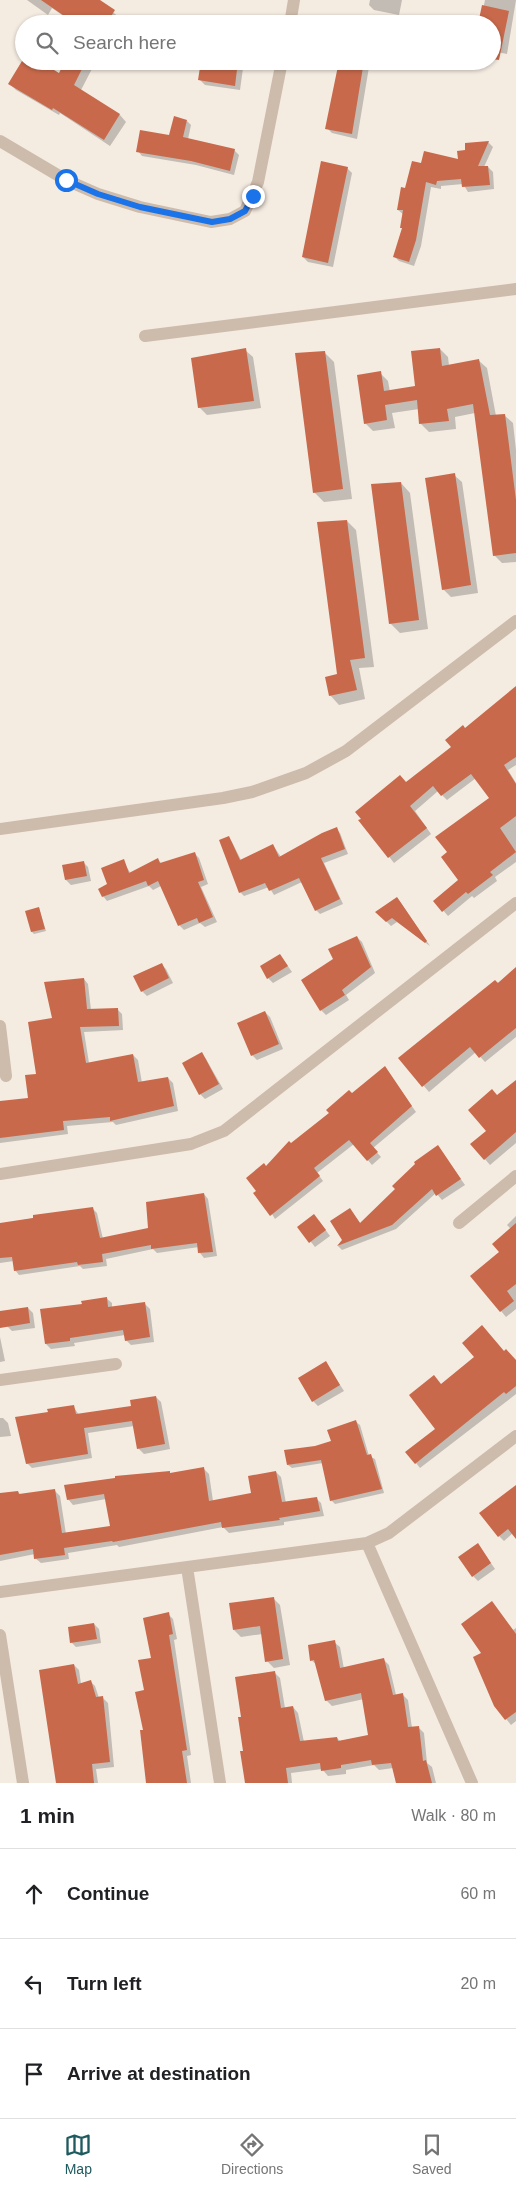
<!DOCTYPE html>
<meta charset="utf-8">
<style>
:root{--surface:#fff;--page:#f2f2f2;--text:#202124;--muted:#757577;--line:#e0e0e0;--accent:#1f5a5e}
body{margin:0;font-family:Helvetica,sans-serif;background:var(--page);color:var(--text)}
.stop{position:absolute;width:15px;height:15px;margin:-11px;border:4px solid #1a73e8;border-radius:50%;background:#fff}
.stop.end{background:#1a73e8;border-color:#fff;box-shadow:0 1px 5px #0008}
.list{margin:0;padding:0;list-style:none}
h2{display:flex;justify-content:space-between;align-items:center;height:65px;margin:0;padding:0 20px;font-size:21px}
h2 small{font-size:16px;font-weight:400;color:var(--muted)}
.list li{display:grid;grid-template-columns:32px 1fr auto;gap:15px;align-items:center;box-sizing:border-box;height:90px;padding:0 20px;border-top:1px solid var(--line)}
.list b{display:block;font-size:19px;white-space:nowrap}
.list em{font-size:16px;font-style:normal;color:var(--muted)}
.icon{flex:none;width:28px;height:28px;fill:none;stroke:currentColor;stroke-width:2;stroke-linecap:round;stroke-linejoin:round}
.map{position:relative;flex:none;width:516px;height:1783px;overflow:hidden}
.search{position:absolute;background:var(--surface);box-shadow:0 1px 4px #0004;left:15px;right:15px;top:15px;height:55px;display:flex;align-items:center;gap:12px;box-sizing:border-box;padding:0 18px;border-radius:28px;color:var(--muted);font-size:19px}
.sheet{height:335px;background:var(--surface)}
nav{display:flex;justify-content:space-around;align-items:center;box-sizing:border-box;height:70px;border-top:1px solid var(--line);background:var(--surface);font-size:14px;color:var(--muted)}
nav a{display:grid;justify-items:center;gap:2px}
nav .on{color:var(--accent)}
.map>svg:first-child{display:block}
.shadow{fill:#0003}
.building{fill:#c8694b}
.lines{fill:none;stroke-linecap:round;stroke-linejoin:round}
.minor{stroke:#cdbbac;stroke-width:12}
.route{stroke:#1a73e8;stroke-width:6}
</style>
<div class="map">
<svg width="516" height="1783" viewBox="0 0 516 1783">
<rect width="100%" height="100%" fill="#f4ebe1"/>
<path class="shadow" d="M27 0H98L120 18 116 24H75L52 8 48 15Z
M370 0H402L399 15 374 10 369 5Z
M485 0H516L507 54 492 51V24H480Z
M24 60 59 75 66 61H91L94 65 81 90 120 115 126 122 110 146 60 113 59 115 16 90 10 84Z
M216 61H244L240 90 205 85 200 80Z
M338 61H370L357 139 332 133 327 128 339 70 337 68Z
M187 121 191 125 188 139 234 150 239 155 234 175 196 165 142 156 138 151 170 137Z
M488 142 493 147 484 167H488L493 172 494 189 468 192 463 184 441 186V189L431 187 421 246 414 266 399 261 394 256 403 229 401 227 404 215 398 210 406 190 422 165 460 161Z
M347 168 352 173 333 267 308 262 303 257Z
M440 349 448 357 449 366 478 360 487 368 496 416 504 415 513 423 516 450V562L502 563 494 555 475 413 455 417 456 429 429 432 421 424 419 409 392 413 395 428 373 431 365 423 380 373 388 381 390 392 417 387Z
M245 350 253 357 261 408 207 415 199 407Z
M324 352 334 362 352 499 324 502 314 492Z
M454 475 462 482 478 593 451 597 443 589Z
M401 483 410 493 428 629 400 633 390 623Z
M347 521 356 530 374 667 359 668 365 699 339 705 330 695 338 675Z
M516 688V765L508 770 516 783V862L495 877 497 881 474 898 472 896 448 916 435 901 460 880 449 853 491 798 476 778 447 800 438 791 415 811 431 834 394 863 360 820 452 748 466 729Z
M336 829 340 833 348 854 324 863 343 904 320 914 316 910 302 882 274 895 269 887 244 896 240 892 228 838 232 842 241 860 273 845 281 857Z
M194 853 199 858 208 884 201 887 217 922 205 927 200 923 184 930 180 926 161 886 153 890 149 886 107 901 103 896 123 861 131 874 158 860 162 864Z
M83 862 88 867 91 881 71 885 66 880Z
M397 898 401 903 430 946 397 922 391 926 377 912Z
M39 908 46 931 34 934 32 932Z
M357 937 362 942 375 973 346 995 349 1000 326 1015 321 1010 334 960Z
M280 955 292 972 273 983 268 978Z
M161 964 166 969 173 983 147 996 142 991Z
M516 969V1037L485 1062 476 1052 429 1092 400 1058Z
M84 979 88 984 91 1010 117 1009 122 1014 123 1030 84 1032 89 1063 133 1055 138 1060 142 1083 168 1078 173 1083 178 1111 116 1125 113 1122 67 1126 68 1134 0 1143V1102L29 1099 53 1019Z
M265 1012 270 1017 283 1049 257 1060 252 1055Z
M202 1054 206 1059 223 1089 205 1099 200 1094Z
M385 1068 416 1112 373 1148 381 1157 372 1165 354 1144 317 1173 323 1181 275 1219 258 1191 267 1167 291 1144Z
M516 1081V1143L490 1165 472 1144 487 1131 498 1097Z
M438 1147 465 1185 442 1200 436 1193 396 1229 342 1250 338 1246 344 1240 349 1209 361 1224Z
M204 1194 208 1199 217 1256 204 1258 200 1253 199 1247 157 1253 153 1249 106 1259 107 1266 83 1269 80 1266 19 1275 15 1270 14 1261 0 1263V1224L92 1208 97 1213 103 1239 150 1229Z
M516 1216V1309L506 1317 472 1276 501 1252 511 1229 507 1225Z
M319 1221 330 1236 315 1247 299 1227Z
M106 1298 112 1303V1308L145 1304 150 1309 154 1342 131 1345 126 1340 125 1335 74 1343 75 1346 51 1349 46 1344 42 1311 83 1305Z
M28 1308 33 1313 35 1328 12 1331 7 1326Z
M0 1337 5 1361 0 1362Z
M504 1352 516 1361V1394L420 1468 416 1463 437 1429 442 1385Z
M326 1363 344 1391 318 1406 313 1401Z
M156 1397 161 1402 170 1449 144 1454 139 1449 134 1426 88 1433 92 1458 32 1468 27 1463 49 1413 73 1406 79 1415 132 1407Z
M0 1418H3L8 1423 11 1436 0 1437Z
M356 1422 360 1425 369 1456 375 1459 384 1493 335 1504 331 1500 323 1463 292 1468 288 1465 315 1447 332 1442Z
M204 1469 209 1474 213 1501 253 1494 276 1472 281 1477 286 1503 316 1498 321 1503 324 1516 284 1522V1525L229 1533 223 1527 119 1547 117 1545 68 1553 69 1559 41 1563 35 1558V1554L0 1561V1495L18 1492 21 1495 55 1491 60 1496 66 1534 111 1527 106 1499 73 1505 68 1499 169 1472 171 1474Z
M516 1486V1537L513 1533 504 1541 499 1536Z
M482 1550 495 1569 478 1581 473 1576Z
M273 1598 280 1605 290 1665 274 1668 267 1661 262 1634 241 1637 234 1630Z
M492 1603 513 1630 516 1628V1721L511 1725 495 1705 483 1654Z
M168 1614 173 1619 177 1639 174 1640 191 1755 187 1756 191 1783H148L144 1731 145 1691 153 1659Z
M94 1624 99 1629 101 1643 76 1647 71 1642Z
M334 1642 340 1647 344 1669 383 1659 389 1665 396 1695 402 1694 408 1700 412 1728 418 1727 424 1733 427 1763 432 1767 436 1783H396L393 1768 379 1770 374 1765 346 1770V1774L328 1776 322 1769 291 1773 292 1783H247L242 1718 274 1672 280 1678 285 1708 293 1707 298 1713 304 1742 337 1738 340 1741 370 1736 364 1699 332 1706 326 1700 317 1665 311 1660Z
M74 1665 79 1670 81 1684 90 1681 95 1686 99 1698H103L108 1703 114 1767 96 1769 98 1783H58Z"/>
<path class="building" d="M41 0H100L115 10 106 24H76Z
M482 5 509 11 499 60 492 59V24H478Z
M22 61H39L59 73 65 61H86L74 85 120 114 104 140 53 108 52 110 8 84Z
M201 61H238L235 86 198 80Z
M339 61H364L352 134 325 129Z
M174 116 187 120 183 137 235 149 230 171 191 161 136 152 140 130 169 135Z
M489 141 478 166H488L490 185 462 187 461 179 437 181 436 185 426 182 416 240 409 262 393 257 402 228H400L403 210H397L401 187 405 188 412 161 421 163 424 151 458 159 457 151 465 150V143Z
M321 161 348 167 328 263 302 257Z
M246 348 254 401 198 408 191 358Z
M440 348 442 366 479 359 490 415 505 414 516 500V553L493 556 473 404 447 409 449 421 419 424 417 400 385 405 387 420 364 424 357 375 381 371 384 391 415 386 411 351Z
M325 351 343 489 313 493 295 353Z
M455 473 471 585 442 590 425 478Z
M401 482 419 620 389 624 371 484Z
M347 520 365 658 350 660 357 690 329 696 325 677 337 674 317 522Z
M516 686V757L504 765 516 784V816L500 828 516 852 490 872 493 875 468 894 466 892 442 912 433 901 458 880 441 857 447 852 435 837 489 798 471 774 441 796 433 786 410 806 427 828 388 858 358 820 361 819 355 812 400 775 406 782 451 747 445 740 463 725 465 728Z
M337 827 345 849 321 858 340 899 315 911 299 878 269 891 265 883 239 893 219 840 229 836 240 860 273 844 279 857 322 833Z
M195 852 204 880 198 882 213 917 199 923 197 918 178 926 158 881 148 886 146 881 102 897 98 889 107 884 101 868 124 859 129 873 158 858 160 863Z
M84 861 87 876 65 880 62 865Z
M397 897 427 941 425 943 392 918 386 922 375 912Z
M39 907 45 929 31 932 25 911Z
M357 936 371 967 342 990 345 995 320 1011 301 980 333 959 328 949Z
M280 954 288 966 267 979 260 966Z
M162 963 169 978 141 992 133 976Z
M516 967V1028L479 1058 470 1047 422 1087 398 1058 495 980 498 983Z
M84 978 87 1009 118 1008 119 1026 80 1027 86 1063 133 1054 138 1082 168 1077 174 1106 110 1121V1117L63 1121 64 1130 0 1138V1101L28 1098 25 1075 36 1074 28 1022 52 1018 44 982Z
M265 1011 279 1044 251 1056 237 1023Z
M202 1052 219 1084 199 1095 182 1063Z
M385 1066 412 1106 370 1143 378 1152 367 1161 349 1140 314 1168 320 1176 270 1216 253 1193 256 1191 246 1178 264 1163 266 1166 289 1141 291 1143 329 1113 326 1110 349 1090 352 1093Z
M516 1080V1132L484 1160 470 1144 486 1131 468 1110 492 1089 497 1095Z
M438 1145 461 1179 436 1196 432 1189 392 1225 337 1246 342 1240 330 1221 350 1208 360 1223 395 1189 392 1186 415 1164 414 1162Z
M204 1193 213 1252 198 1253 197 1243 151 1249V1245L102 1254 103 1262 78 1265 77 1262 14 1271 12 1257 0 1258V1223L33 1218V1215L93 1207 100 1238 148 1228 146 1202Z
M314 1214 326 1230 309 1243 297 1227Z
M516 1223V1284L507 1291 514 1301 500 1312 470 1276 499 1252 492 1244Z
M107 1297 108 1307 145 1302 150 1337 125 1341 123 1330 70 1338V1341L45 1344 40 1309 82 1304 81 1301Z
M28 1307 30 1323 0 1328V1311Z
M482 1325 504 1351 506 1349 516 1360V1386L506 1394 504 1392 415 1464 405 1452 435 1429 409 1395 434 1375 441 1384 474 1357 462 1343Z
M326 1361 340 1385 312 1402 298 1378Z
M156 1396 165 1444 137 1449 132 1421 84 1428 88 1454 26 1464 15 1417 48 1412 47 1409 74 1405 76 1414 131 1406 130 1400Z
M356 1420 367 1455 371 1454 382 1489 330 1501 321 1460 287 1465 284 1450 315 1446 331 1441 327 1430Z
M204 1467 209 1501 251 1493 248 1476 276 1471 282 1502 317 1497 320 1511 279 1518 280 1520 222 1528 221 1522 113 1542 112 1541 64 1548 65 1555 34 1559 33 1549 0 1555V1493L18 1491 19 1494 55 1489 62 1533 110 1526 104 1494 67 1500 64 1485 115 1478V1476L170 1471V1473Z
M516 1485V1539L508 1529 498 1537 479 1513Z
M478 1543 491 1563 472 1577 458 1557Z
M274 1597 283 1659 265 1662 260 1626 233 1630 229 1603Z
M492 1601 516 1634V1712L505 1720 494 1706 473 1657 481 1653 461 1624Z
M169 1612 173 1634 169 1635 187 1750 182 1751 187 1783H146L140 1730H143L135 1692 144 1690 138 1660 151 1658 143 1618Z
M94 1623 97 1639 70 1643 68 1627Z
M335 1640 340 1668 384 1658 393 1695 403 1693 408 1727 419 1726 423 1761 426 1760 432 1783H396L391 1763 372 1765 371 1760 341 1765V1768L321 1771 320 1763 286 1768 288 1783H245L240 1751H243L238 1717H241L235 1677 275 1671 281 1708 293 1706 300 1741 337 1737 338 1741 368 1735 361 1693 325 1701 314 1660 310 1661 308 1645Z
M74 1664 78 1684 91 1680 96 1697 103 1696 110 1762 92 1764 94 1783H56L39 1670Z"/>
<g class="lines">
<path class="minor" d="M290 24 294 0
M0 141 66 180 98 194 140 207 211 222 230 219 245 211 258 182 282 61
M145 336 516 289
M0 829 223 798 252 792 306 773 346 751 516 621
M0 1026 6 1076
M0 1174 191 1144 224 1131 516 903
M459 1223 516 1176
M0 1380 116 1364
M367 1543 472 1783
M187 1567 220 1783
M0 1592 367 1543 389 1533 516 1436
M0 1635 23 1783"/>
</g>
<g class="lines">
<path class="route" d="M66 180 98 194 140 207 212 222 230 219 245 211 253 196"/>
</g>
</svg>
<div class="stop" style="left:66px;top:180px"></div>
<div class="stop end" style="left:253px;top:196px"></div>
<div class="search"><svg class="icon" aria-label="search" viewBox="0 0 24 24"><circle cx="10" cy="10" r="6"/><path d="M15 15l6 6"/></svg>Search here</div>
</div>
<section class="sheet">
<h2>1 min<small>Walk · 80 m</small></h2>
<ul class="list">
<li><svg class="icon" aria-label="ahead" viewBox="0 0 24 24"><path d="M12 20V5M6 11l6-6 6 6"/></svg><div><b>Continue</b></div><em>60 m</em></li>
<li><svg class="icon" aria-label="left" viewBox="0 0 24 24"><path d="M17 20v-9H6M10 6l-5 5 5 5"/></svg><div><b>Turn left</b></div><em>20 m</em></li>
<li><svg class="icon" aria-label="arrive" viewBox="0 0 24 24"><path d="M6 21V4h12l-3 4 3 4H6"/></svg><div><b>Arrive at destination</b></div></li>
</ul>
</section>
<nav>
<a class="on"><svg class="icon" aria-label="map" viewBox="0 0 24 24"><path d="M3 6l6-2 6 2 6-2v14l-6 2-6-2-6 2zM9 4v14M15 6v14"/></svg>Map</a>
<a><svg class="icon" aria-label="directions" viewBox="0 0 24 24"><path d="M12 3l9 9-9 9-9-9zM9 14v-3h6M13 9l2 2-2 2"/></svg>Directions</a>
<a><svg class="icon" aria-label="saved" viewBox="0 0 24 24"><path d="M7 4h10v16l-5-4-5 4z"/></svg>Saved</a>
</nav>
